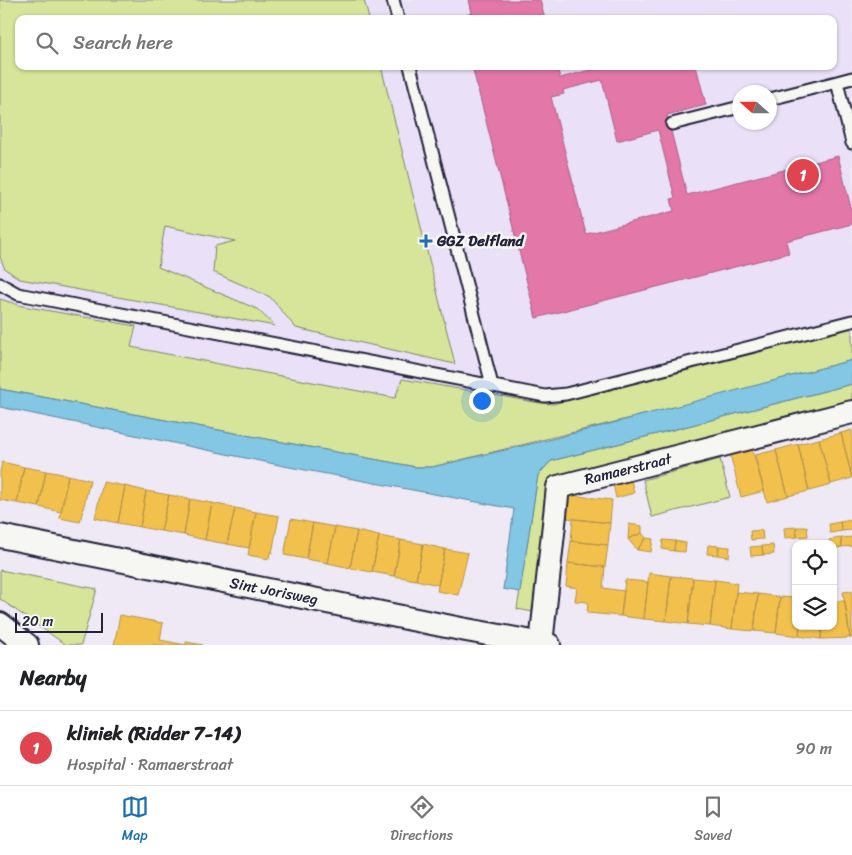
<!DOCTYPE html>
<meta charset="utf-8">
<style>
:root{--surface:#fff;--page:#f6f6f6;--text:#202124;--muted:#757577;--line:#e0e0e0;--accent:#1f6fb2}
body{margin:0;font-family:Sriracha,sans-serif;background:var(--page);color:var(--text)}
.controls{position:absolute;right:15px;bottom:15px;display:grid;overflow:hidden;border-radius:10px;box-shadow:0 1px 4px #0004}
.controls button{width:45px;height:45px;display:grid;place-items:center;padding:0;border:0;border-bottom:1px solid var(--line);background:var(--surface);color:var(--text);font:25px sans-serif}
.compass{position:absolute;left:732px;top:85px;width:45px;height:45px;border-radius:50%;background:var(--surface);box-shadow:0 1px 4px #0004;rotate:291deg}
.scale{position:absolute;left:15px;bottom:12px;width:88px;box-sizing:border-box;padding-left:5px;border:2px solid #22223b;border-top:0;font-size:14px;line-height:18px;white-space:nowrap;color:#22223b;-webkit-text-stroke:4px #f6f6f2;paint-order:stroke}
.you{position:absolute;left:481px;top:400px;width:18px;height:18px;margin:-12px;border:4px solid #fff;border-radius:50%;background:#1a73e8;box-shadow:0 0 0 8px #1a73e833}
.badge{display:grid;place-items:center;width:32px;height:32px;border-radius:50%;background:var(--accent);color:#fff;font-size:16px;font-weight:700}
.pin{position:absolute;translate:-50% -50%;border:2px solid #fff;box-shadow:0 1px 5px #0006}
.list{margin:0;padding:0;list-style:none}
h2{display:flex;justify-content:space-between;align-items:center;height:65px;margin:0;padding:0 20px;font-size:21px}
h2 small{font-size:16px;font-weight:400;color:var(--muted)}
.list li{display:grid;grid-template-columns:32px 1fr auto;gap:15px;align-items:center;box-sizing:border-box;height:75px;padding:0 20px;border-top:1px solid var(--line)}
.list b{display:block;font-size:19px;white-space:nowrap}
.list p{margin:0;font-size:16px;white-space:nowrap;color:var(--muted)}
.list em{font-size:16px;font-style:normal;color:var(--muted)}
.icon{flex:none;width:28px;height:28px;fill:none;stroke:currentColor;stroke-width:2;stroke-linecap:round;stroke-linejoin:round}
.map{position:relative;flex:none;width:852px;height:645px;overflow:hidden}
.search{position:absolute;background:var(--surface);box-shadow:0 1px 4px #0004;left:15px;right:15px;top:15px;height:55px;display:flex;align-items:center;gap:12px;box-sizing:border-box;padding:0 18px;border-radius:10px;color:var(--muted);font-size:19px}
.sheet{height:140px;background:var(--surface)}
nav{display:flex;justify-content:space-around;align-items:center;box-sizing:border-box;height:70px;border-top:1px solid var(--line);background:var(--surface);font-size:14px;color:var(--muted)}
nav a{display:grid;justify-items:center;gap:2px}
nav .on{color:var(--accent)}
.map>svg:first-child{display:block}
.built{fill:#eae0f7;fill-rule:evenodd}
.green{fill:#d6e599;stroke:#7c846a}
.water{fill:#83c7e4;stroke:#5c85a0}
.homes{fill:#f2c14e;stroke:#b49148}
.health{fill:#e377a8;stroke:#a95e87;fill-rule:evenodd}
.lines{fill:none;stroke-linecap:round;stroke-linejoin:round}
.lane-casing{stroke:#22223b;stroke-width:15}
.street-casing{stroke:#22223b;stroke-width:26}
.lane{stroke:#f6f6f2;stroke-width:11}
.street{stroke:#f6f6f2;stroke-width:22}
.poi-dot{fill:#1f6fb2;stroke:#f6f6f2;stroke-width:2}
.labels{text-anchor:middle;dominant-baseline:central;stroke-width:5;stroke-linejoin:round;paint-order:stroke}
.poi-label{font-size:15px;font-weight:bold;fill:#22223b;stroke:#f6f6f2;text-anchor:start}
.street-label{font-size:15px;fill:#22223b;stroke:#f6f6f2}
</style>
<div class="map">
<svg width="852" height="645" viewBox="0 0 852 645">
<rect width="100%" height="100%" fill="#efe9f5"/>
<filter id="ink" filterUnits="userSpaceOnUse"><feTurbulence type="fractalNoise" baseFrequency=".02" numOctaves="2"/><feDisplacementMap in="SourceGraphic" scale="10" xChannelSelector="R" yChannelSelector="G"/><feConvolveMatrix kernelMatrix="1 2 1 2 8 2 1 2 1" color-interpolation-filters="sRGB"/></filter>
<g filter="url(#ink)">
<path class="built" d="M0 0H852V359L416 458 0 387ZM19 19H833V66H19ZM740 92H770V122H740Z"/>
<path class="green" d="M0 0H364L369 19H19V66H381L455 364 296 328 270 297 213 272 215 246 235 241 165 226 158 267 257 309 275 326 20 279 5 269 0 257Z
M0 299 22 306 136 326 131 347 395 398 402 379 540 403 553 404 852 327V360L684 405 432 467H416L0 389Z
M852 384V402L555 478 547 485 533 612 517 609 538 475 551 461Z
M720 459 730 497 652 517 643 480Z
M0 570 97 589 81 645H66L0 599Z"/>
<path class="water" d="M852 360V384L551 461 538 475 520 592 503 589 514 509 284 466 0 407V389L416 467H432L552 439Z"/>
<path class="homes" d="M852 430V477L841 433Z
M841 433 852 478 831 484 819 439Z
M819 439 831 485 809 491 798 444Z
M798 444 809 491 788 496 776 450Z
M752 449 764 491 741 497 730 454Z
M776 450 788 496 767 502 755 455Z
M2 462 24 467 17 503 0 500V472Z
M24 467 46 471 39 507 17 503Z
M46 471 68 475 61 512 39 507Z
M68 475 90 480 80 522 60 518Z
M631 480 634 493 616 498 613 484Z
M103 482 125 486 118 523 95 518Z
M125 486 146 491 140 527 118 523Z
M146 491 169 495 161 531 140 527Z
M169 495 190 499 184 535 161 531Z
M569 495 612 500 610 523 567 518Z
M190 499 212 503 205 540 184 535Z
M212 503 235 508 227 544 205 540Z
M235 508 256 512 249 548 227 544Z
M256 512 279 516 272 553 270 552 269 559 248 555Z
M291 519 313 523 306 559 284 555Z
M573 519 610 523 608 545 571 541Z
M852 520V530L842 531 840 522Z
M840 522 842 531 830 533 829 524Z
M313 523 335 527 328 563 306 559Z
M629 524 642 526V533L628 539Z
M335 527 357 531 350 568 328 563Z
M796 527H807L808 536 797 537Z
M796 527 797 537 785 538 784 528Z
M762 530 763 539 751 540 750 531Z
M357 531 379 536 372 572 350 568Z
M642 533 646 538 637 550 628 539Z
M379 536 401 540 394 576 372 572Z
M852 537V546L842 547 841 538Z
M646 538 653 539 651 552 637 550Z
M841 538 842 547 833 549V544H830L829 540Z
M401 540 423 544 416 580 394 576Z
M663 540 675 541 674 551 662 549Z
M571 541 608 545 605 567 568 563Z
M675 541 686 543 685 552 674 551Z
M423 544 445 549 438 585 416 580Z
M708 545 719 546 718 555 707 554Z
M773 545 774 554 763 555 762 546Z
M719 546 730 547 729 557 718 555Z
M762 546 763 555 751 556 750 547Z
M445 549 468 553 458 595 437 591Z
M568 563 605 567 603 588 624 591 621 616 587 613 588 602 575 601 577 588 566 586Z
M649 573 671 576 666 621 644 619Z
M671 576 693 578 688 624 666 621Z
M693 578 715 580 710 626 688 624Z
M625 580 648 582 644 619 621 616Z
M715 580 737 583 732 629 710 626Z
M852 591V638H850L843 592Z
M736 592 758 594 754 631 732 629Z
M758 594 780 597 776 633 754 631Z
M780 597 796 598V626H800L799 636 776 633Z
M833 601H845L850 638 821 639 822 626H833Z
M120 615 163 623 160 640 186 645V642L203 645H114Z
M800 626H822L821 639 799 636Z"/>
<path class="health" d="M469 0H540L545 19H460L459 17 472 13Z
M472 66H557L560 78 598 68V66H696L706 105 667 115 687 195 838 156 852 212V224L786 241 789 253 536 318ZM602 80 617 141 658 130 675 198 671 199 674 211 586 234 551 97 564 94 563 90Z"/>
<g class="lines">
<defs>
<path id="lane" d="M393 0 398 19
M410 66 492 385
M837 82 852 78
M770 99 837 82 852 143
M672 124 740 107
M0 284 18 294 545 396 566 394 852 321"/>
<path id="street" d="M0 536 461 629 549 645
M0 624 27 645
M541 644 558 487 852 412"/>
</defs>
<use href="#lane" class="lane-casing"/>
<use href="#street" class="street-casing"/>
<use href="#lane" class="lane"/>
<use href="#street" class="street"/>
</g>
</g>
<path class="poi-dot" d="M423.5 233.5h5v5h5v5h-5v5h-5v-5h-5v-5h5z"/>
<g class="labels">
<g class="poi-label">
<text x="437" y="241">GGZ Delfland</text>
</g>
<g class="street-label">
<text transform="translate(628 469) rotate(-14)">Ramaerstraat</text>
<text transform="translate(274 591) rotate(11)">Sint Jorisweg</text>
</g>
</g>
</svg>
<div class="controls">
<button><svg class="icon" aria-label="locate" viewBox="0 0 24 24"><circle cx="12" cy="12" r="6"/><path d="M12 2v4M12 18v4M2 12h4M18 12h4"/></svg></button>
<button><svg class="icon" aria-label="layers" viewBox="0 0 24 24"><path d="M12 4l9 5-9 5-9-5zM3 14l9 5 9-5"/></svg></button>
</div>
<svg class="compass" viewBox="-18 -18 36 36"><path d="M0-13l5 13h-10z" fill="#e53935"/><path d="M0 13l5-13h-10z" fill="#757577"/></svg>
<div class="scale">20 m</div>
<div class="you"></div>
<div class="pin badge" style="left:803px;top:175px;background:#e0444e">1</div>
<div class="search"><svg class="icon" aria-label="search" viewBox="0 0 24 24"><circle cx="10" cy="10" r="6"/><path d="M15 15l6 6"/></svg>Search here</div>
</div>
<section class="sheet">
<h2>Nearby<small></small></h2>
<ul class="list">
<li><span class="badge" style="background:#e0444e">1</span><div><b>kliniek (Ridder 7-14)</b><p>Hospital · Ramaerstraat</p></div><em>90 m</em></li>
</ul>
</section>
<nav>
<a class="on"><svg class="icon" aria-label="map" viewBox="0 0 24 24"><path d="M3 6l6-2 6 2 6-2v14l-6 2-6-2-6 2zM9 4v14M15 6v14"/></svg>Map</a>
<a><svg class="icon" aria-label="directions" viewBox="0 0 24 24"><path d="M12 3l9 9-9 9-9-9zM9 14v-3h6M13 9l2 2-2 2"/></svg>Directions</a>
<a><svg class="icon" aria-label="saved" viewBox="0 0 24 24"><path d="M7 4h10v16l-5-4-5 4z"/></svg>Saved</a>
</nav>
